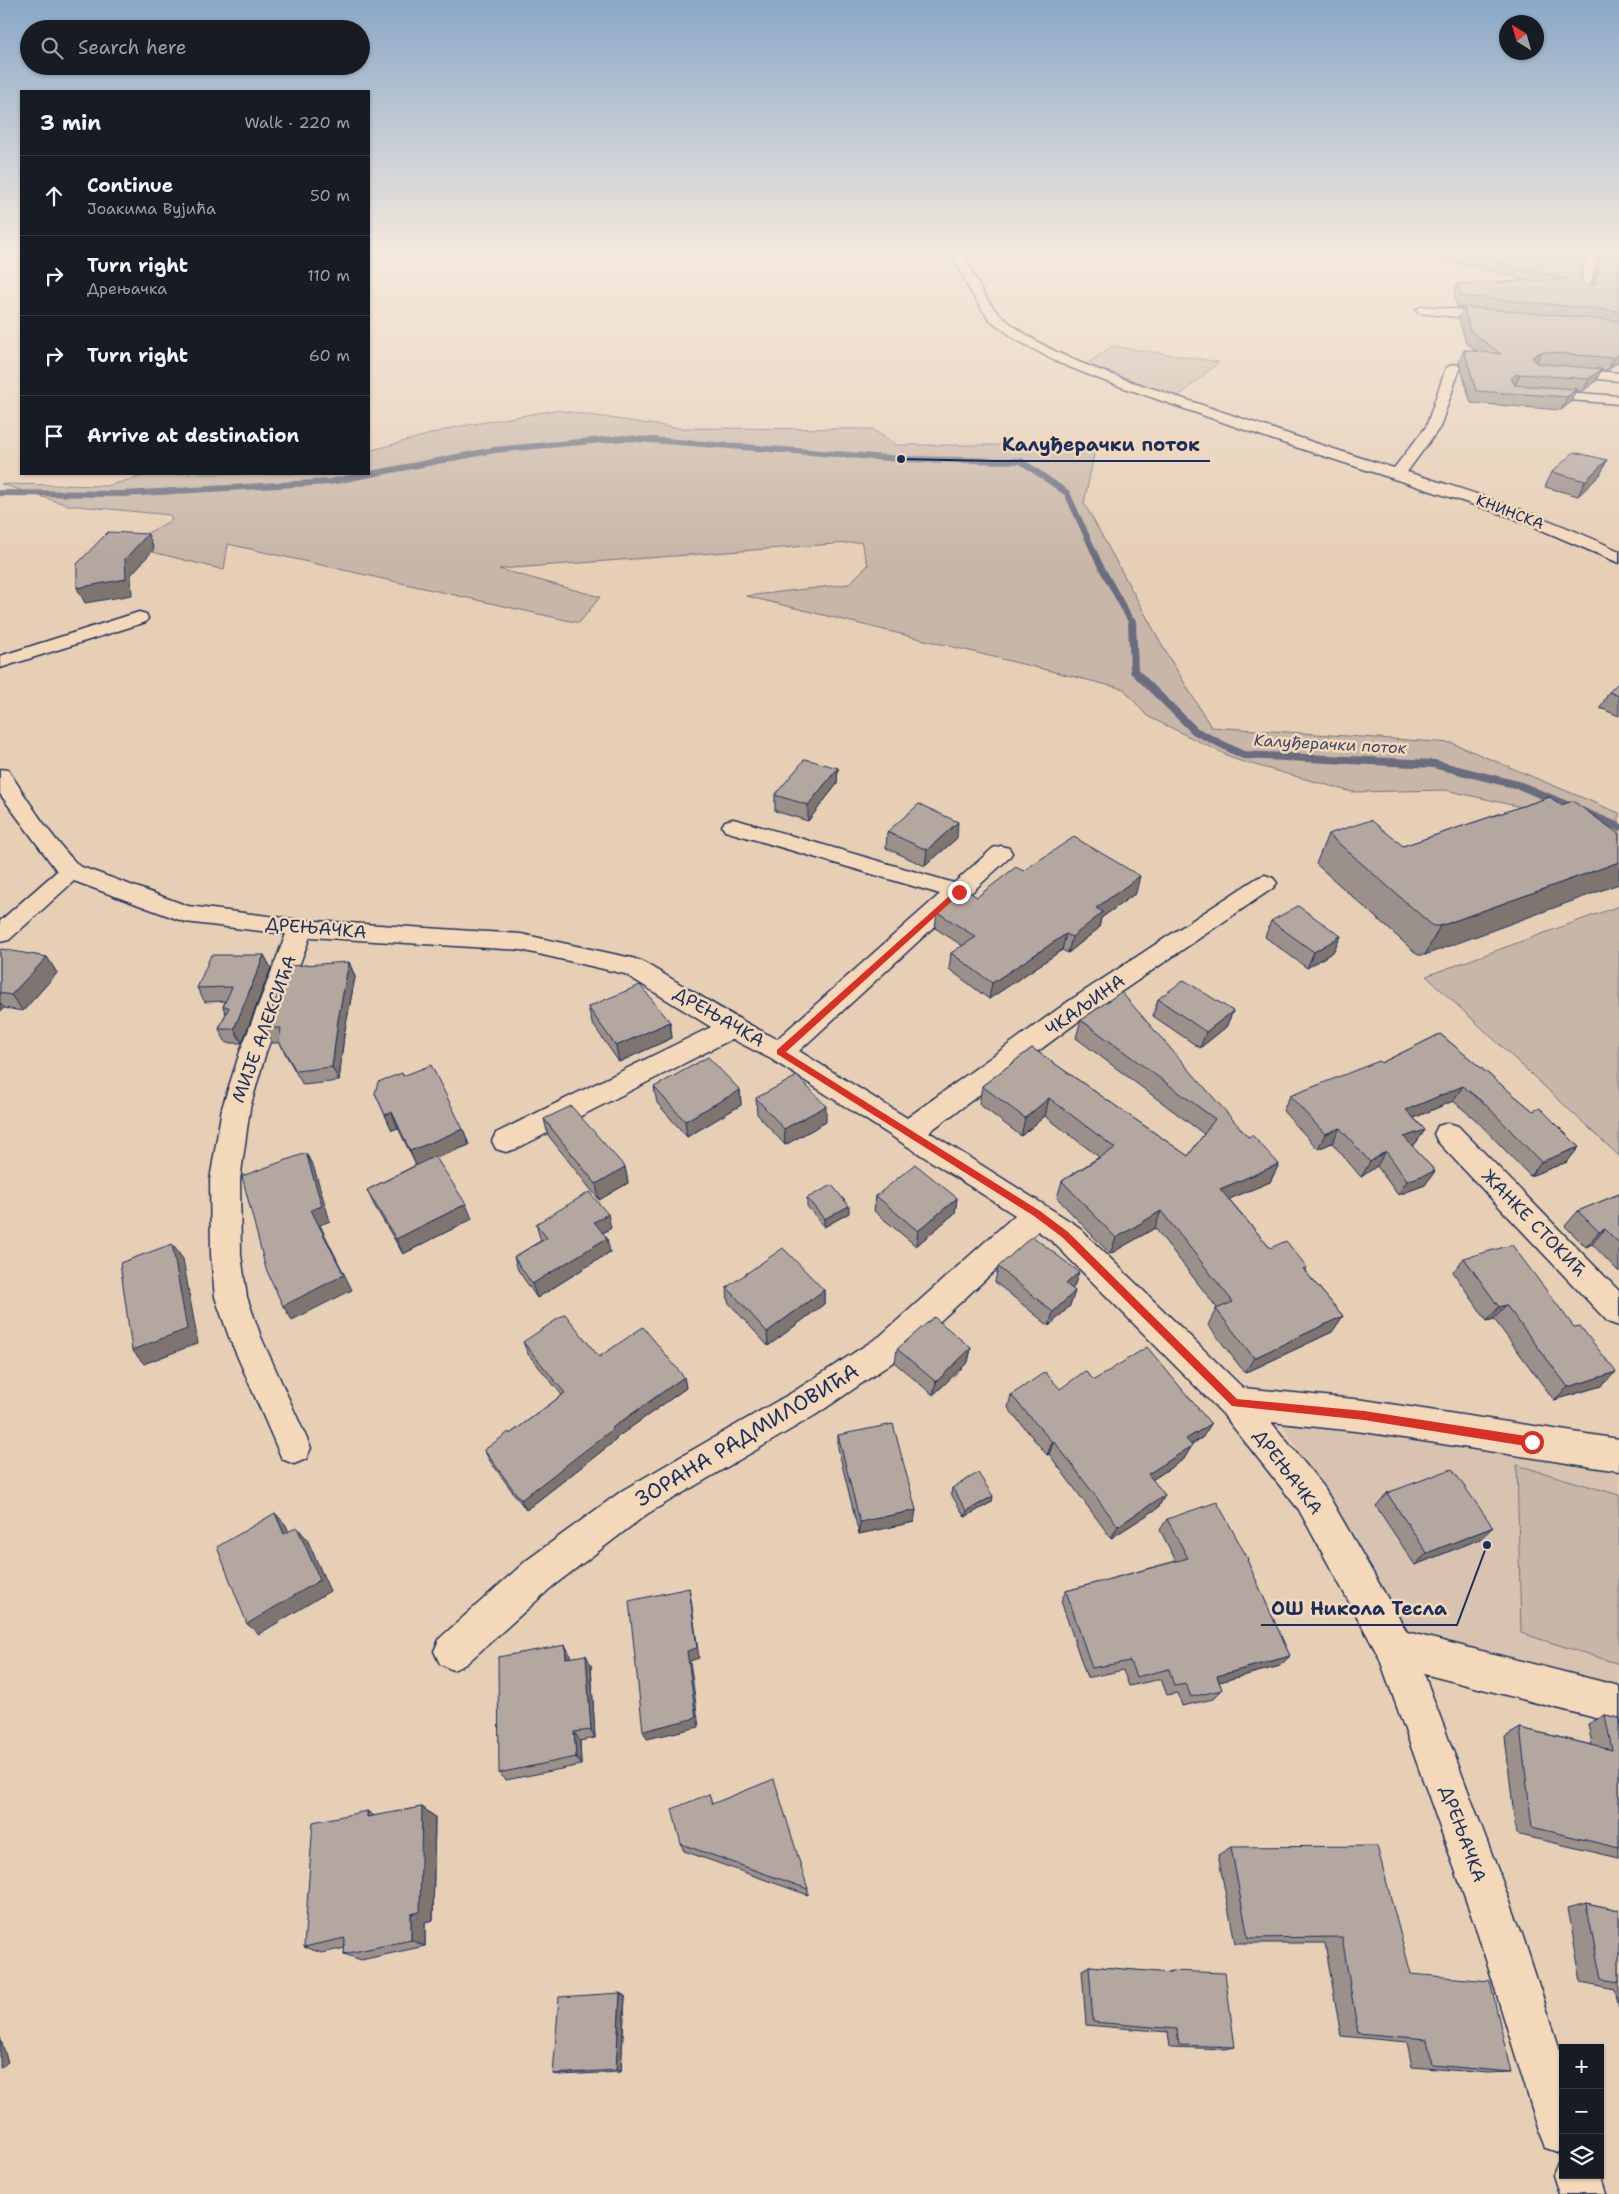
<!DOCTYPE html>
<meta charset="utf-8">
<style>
:root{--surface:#171b24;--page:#20242c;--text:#f1f3f6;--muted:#9ea1a6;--line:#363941}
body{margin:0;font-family:"Shantell Sans",sans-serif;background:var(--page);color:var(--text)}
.controls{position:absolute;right:15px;bottom:15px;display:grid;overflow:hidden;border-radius:0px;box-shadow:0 1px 4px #0004}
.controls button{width:45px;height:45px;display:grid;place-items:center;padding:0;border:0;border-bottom:1px solid var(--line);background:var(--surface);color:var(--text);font:25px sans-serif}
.compass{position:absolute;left:1499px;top:15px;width:45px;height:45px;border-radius:50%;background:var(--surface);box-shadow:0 1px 4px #0004;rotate:323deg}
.stop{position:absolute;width:15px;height:15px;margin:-11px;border:4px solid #d93025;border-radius:50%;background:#fff}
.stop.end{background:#d93025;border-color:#fff;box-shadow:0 1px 5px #0008}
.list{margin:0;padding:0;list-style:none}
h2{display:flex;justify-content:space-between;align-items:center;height:65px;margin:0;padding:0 20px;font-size:21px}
h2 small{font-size:16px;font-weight:400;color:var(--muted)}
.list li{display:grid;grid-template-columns:32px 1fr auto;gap:15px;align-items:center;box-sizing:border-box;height:80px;padding:0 20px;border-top:1px solid var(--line)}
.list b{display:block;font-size:19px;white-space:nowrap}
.list p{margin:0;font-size:16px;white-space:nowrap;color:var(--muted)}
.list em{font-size:16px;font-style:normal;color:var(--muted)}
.icon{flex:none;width:28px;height:28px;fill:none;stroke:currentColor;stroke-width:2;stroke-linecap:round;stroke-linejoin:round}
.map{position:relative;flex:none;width:1619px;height:2194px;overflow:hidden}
.search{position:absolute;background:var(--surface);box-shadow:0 1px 4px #0004;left:20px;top:20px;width:350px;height:55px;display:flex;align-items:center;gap:12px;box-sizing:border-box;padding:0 18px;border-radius:28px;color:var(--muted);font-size:19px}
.panel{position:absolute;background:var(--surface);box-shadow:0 1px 4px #0004;left:20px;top:90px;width:350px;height:385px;border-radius:0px}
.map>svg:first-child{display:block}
.built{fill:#d7c3af}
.green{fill:#c8b7a8;stroke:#727383}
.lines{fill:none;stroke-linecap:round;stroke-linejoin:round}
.stream-far1{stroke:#6a6d7f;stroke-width:6}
.stream{stroke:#6a6d7f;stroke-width:8}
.minor-casing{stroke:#1b2f5e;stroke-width:3}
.minor{fill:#f3d9ba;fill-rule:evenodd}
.wall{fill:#9b908a;stroke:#1b2f5e}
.shaded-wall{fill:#7e7570;stroke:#1b2f5e}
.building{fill:#b4a7a0;stroke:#1b2f5e}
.route{fill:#d93025}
.labels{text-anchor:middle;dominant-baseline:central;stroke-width:5;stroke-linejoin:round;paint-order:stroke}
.far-street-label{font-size:15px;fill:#1b2f5e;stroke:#f3d9ba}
.far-water-label{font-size:16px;font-style:italic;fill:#3c496c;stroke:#f3d9ba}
.street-label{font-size:18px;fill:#1b2f5e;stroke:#f3d9ba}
.near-street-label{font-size:21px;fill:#1b2f5e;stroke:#f3d9ba}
.leader{fill:none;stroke:#1b2f5e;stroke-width:2}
.callout-dot{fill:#1b2f5e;stroke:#f3d9ba;stroke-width:2}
.callout-label{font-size:19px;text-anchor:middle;font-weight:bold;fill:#1b2f5e;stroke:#f3d9ba;stroke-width:5;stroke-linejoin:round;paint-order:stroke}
</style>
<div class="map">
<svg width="1619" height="2194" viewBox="0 0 1619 2194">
<rect width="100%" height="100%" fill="#e6cfb5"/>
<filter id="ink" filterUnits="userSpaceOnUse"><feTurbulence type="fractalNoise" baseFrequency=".02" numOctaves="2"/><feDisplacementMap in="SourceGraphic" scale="10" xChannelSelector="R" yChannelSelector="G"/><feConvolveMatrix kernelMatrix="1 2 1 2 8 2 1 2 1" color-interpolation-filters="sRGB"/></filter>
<g filter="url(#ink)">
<path class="built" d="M1269 1402 1619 1455V1696L1408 1634Z"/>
<path class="green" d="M1112 346 1219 362 1178 397 1108 373 1087 364Z
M556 410 676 428 872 429 896 445H1096L1084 503 1167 654 1211 727 1452 743 1619 813V841L1570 818 1446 790 1352 792 1237 760 1147 716 1124 689 746 596 849 584 868 565 861 542 499 569 600 597 579 623 228 544 224 570 125 545 172 520 170 515 68 505 1 484 106 486 152 474H369V451L456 427Z
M1619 906V1156L1426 976Z
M1517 1465 1619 1495V1664L1521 1633Z"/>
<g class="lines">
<path class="stream-far1" d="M0 493 123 494 330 482 494 450 624 438 901 459 1021 461 1067 493 1099 563 1132 623"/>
<path class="stream" d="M1132 622 1134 671 1195 731 1243 755 1434 764 1521 786 1619 827"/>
<defs>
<path id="minor" d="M950 250H962C974 275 984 303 1006 320 1055 360 1120 377 1178 397 1250 421 1322 446 1394 468L1426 427 1446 368 1453 364 1458 365 1460 368 1440 427 1407 472C1480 494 1551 518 1619 551V563L1511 517 1271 439 1102 380 1057 362 1015 339 988 318 969 289Z
M1586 250H1598C1597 266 1590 277 1590 293L1584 297 1578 293V278L1585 267Z
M1422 306 1498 313 1504 317 1498 321 1418 313 1416 310Z
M1561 368 1619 373V381L1556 375 1554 372 1556 369Z
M1537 390 1619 396V404L1532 397 1530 394Z
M139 612 146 614 148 618 146 622 0 668V656Z
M0 769 8 770C30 803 51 838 79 866L188 906 301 920 521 934 632 958 641 961C687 987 730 1016 777 1039L940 894 725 831 722 826 725 821 733 819 741 821 954 883 993 848 1001 846 1009 848 1012 853 1009 858 799 1051 907 1118 1069 1001 1257 878 1265 875 1273 878 1277 883 1273 888 1087 1015 929 1132 1076 1225 1243 1388 1364 1400 1619 1439V1471L1364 1432 1271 1422 1323 1486 1407 1632 1619 1686V1724L1424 1674 1522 1934 1563 2059V2154L1546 2148 1539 2131 1478 1934 1379 1657 1299 1510 1223 1414 1054 1243 1038 1231 902 1356 817 1414 647 1514 553 1586 466 1664 453 1670 440 1664 434 1651 440 1638 527 1560 623 1490 793 1392 880 1336 1015 1215 771 1059 732 1039 516 1149 506 1152 496 1149 492 1141 496 1133 711 1027 625 974 521 950 310 937 266 1052 250 1108 240 1180 241 1255 247 1297 261 1337 311 1448 306 1459 294 1464 282 1459 229 1337 215 1297 211 1255 210 1180 222 1108 240 1052 286 934 185 922 74 881 9 940 0 942V921L57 871 0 794Z
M1448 1123 1458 1126 1619 1291V1326L1608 1322 1438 1142 1434 1134 1438 1126Z
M1563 2157V2175H1600V2173L1607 2194H1559L1553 2175 1560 2158Z"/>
</defs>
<use href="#minor" class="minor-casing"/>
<use href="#minor" class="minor"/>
</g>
<path class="wall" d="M1405 250H1588V255L1581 270 1582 283 1590 287 1593 285 1599 256 1598 250H1619V361L1608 370H1601L1596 381 1583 391H1575L1571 402 1561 410 1471 403 1459 362 1464 350 1477 351 1466 343 1459 319 1463 308 1457 307 1454 295 1457 284 1527 281Z
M1607 460 1600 475 1578 496 1545 487 1552 472Z
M1619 682V716L1600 708 1609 692Z
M838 768 837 784 808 821 775 811V795Z
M1550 797 1425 955H1418L1316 864 1328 834 1403 846Z
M887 832 957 838 925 866 886 848Z
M1023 871 1136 893 1101 918 1099 928 1068 953 1062 950 989 999 949 969 951 953 963 946 935 928 937 912 977 897Z
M1271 921 1341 936 1333 952 1307 968 1265 937Z
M0 950 47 957 57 973 23 1011 4 1008 0 1012Z
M264 955 271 968 242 1043H226L219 1029 226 1014 223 1007 225 1001 205 1002 197 988Z
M349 962 355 977 344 1035 339 1081 303 1085 286 1055 280 1043H272L264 1028Z
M1158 999 1233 1011 1226 1027 1200 1048 1153 1016Z
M588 1007 670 1022 672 1038 619 1062 592 1023Z
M1081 1020 1248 1137 1279 1164 1270 1182 1229 1199 1270 1248 1307 1267 1305 1271 1343 1316 1332 1332 1245 1373 1208 1325 1216 1309 1217 1308 1155 1228 1110 1254 1057 1198 1062 1181 1099 1157 1045 1116 1021 1136 979 1104 982 1086 1032 1048 1188 1156 1204 1134 1076 1038Z
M1440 1034 1533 1111 1579 1147 1567 1162 1530 1176 1476 1120 1453 1101 1414 1118 1425 1130 1415 1144 1412 1146 1435 1171 1425 1185 1398 1195 1377 1166 1361 1177 1332 1143 1318 1149 1283 1111 1290 1096 1381 1063Z
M403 1076 463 1129 469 1145 436 1158 472 1219 403 1254 374 1205 367 1190 416 1165 398 1128 392 1130 375 1093Z
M654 1087 740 1090 741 1105 687 1137 657 1103Z
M756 1098 826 1122 785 1145 757 1114Z
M544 1119 625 1167 628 1183 599 1200 548 1135Z
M1619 1194V1272L1592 1244 1586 1247 1565 1226 1578 1211Z
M876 1196 957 1198 955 1213 916 1246 874 1211Z
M807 1198 849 1213 824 1227 807 1206Z
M536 1224 611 1228 603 1233 610 1252 537 1298 518 1270 514 1257 542 1240 540 1238Z
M1464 1258 1574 1327 1601 1386 1554 1400 1494 1319 1487 1321 1453 1272Z
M998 1267 1074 1287 1072 1289 1075 1291 1070 1306 1049 1326 995 1282Z
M727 1287 824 1290V1304L768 1346 728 1302Z
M523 1342 599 1357 684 1377 686 1388 616 1438V1440L526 1510 490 1461 484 1450 510 1434 562 1395 528 1354Z
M971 1348 968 1362 933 1395 895 1363 897 1349Z
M1094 1380 1203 1437 1191 1445 1184 1459 1152 1480 1165 1495 1158 1508 1111 1538 1049 1454 1047 1455 1008 1408 1011 1395 1060 1389Z
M838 1435 914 1522 859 1534 838 1448Z
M952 1488 992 1502 965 1517 951 1494Z
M1387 1493 1480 1539 1415 1565 1376 1506Z
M1167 1519 1248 1559 1247 1561 1290 1656 1280 1666 1219 1682 1222 1690 1213 1699 1182 1706 1178 1693 1167 1695 1161 1679 1129 1686 1123 1670 1087 1678 1061 1601 1066 1591 1176 1561 1160 1530Z
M565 1645 570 1655V1658L591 1665 595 1738 580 1741 581 1765 506 1780 499 1773Z
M1605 1715 1619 1718V1858L1516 1834 1505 1737 1520 1728 1592 1745 1588 1724Z
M712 1804 808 1889V1895L684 1851 681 1844Z
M422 1807 435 1817 433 1920 425 1922V1946L361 1960 344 1954 345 1948 322 1953 304 1947 367 1811 374 1816Z
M1231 1847 1411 1974 1511 2072 1488 2073 1412 2067 1407 2042 1341 2036 1325 1943H1235L1218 1855Z
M1586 1903 1619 1910V2008L1615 1989 1581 1982 1568 1908Z
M1089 1966 1166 1973 1170 1971 1235 2047 1225 2049 1170 2047 1168 2032 1086 2025 1082 1970Z
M625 1996 621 2072 560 2075 553 2074Z"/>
<path class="shaded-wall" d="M1588 255 1583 266 1576 278 1581 267Z
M1541 352 1536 364 1532 357Z
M1619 354V361L1608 370 1614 358Z
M1601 369 1596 381 1583 391 1589 379Z
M1520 374 1515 386 1511 379 1515 375Z
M1576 389 1571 402 1561 410 1567 397Z
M1607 460 1600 475 1578 496 1585 481Z
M148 534 154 549 131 575 132 595 85 603 77 588 125 559Z
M838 768 837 784 808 821V805Z
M958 822 957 838 925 866 927 850Z
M1619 862V884L1425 955 1440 926Z
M1140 876 1136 893 1101 918 1099 928 1068 953 1072 937 1096 908Z
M1066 934 1062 950 989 999 992 983Z
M1341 936 1333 952 1307 968 1314 952Z
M264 955 271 968 242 1043 234 1029Z
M47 957 57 973 23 1011 11 995Z
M349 962 355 977 344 1035 339 1081 332 1067 338 1020Z
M0 1003 4 1008 0 1012Z
M1233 1011 1226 1027 1200 1048 1206 1032Z
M670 1022 672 1038 619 1062 616 1046Z
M1463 1086 1453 1101 1397 1125 1406 1110Z
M740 1090 741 1105 687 1137 685 1121Z
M1049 1098 1045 1116 1021 1136 1025 1118Z
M826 1106V1122L785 1145 784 1129Z
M392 1112 398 1128 392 1130 385 1115Z
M1340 1128 1332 1143 1318 1149 1325 1134Z
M463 1129 469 1145 416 1166 410 1151Z
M1425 1130 1415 1144 1395 1152 1404 1137Z
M1579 1147 1567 1162 1530 1176 1541 1162Z
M1386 1151 1377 1166 1361 1177 1370 1162Z
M306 1153 314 1168 330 1221 320 1225 352 1290 292 1320 283 1306 311 1210Z
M1279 1164 1270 1182 1213 1206 1220 1189Z
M625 1167 628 1183 599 1200 596 1184Z
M1435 1171 1425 1185 1398 1195 1407 1181Z
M957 1198 955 1213 916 1246 918 1231Z
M466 1204 472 1219 403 1254 396 1239Z
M849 1206V1213L824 1227V1219Z
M1161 1211 1155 1228 1110 1254 1116 1238Z
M608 1214 611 1228 597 1236 594 1222Z
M1605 1229 1592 1244 1586 1247 1599 1232Z
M607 1238 610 1252 537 1298 532 1284Z
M172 1244 183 1259 198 1343 144 1364 132 1350Z
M1079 1272 1074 1287 1061 1299 1066 1284Z
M824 1290V1304L768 1346 767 1332Z
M1075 1291 1070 1306 1049 1326 1053 1312Z
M1506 1305 1494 1319 1487 1321 1499 1307Z
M1343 1316 1332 1332 1245 1373 1254 1358Z
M971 1348 968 1362 933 1395 936 1382Z
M1616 1372 1601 1386 1554 1400 1568 1387Z
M684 1377 686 1388 616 1438V1440L526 1510 521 1500 612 1428Z
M1211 1424 1203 1437 1179 1452 1186 1439Z
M1054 1441 1049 1454 1047 1455 1052 1442Z
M1192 1446 1184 1459 1141 1487 1148 1474Z
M1165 1495 1158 1508 1111 1538 1118 1526Z
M993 1496 992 1502 965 1517 967 1511Z
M916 1510 914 1522 859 1534 860 1522Z
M275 1513 286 1525 294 1546 284 1534Z
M297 1527 307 1539 330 1591 259 1634 247 1624Z
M1493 1527 1480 1539 1415 1565 1427 1553Z
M689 1588 691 1599 699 1658 690 1661 699 1727 647 1739 643 1731 687 1651Z
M565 1645 570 1655 571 1668 566 1658Z
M586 1655 591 1665 595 1738 591 1730Z
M1290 1656 1280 1666 1208 1685 1217 1676Z
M574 1732 580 1741 581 1765 576 1757Z
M422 1807 435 1817 433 1920 425 1922V1946L411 1940V1914Z
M367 1811 382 1821 367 1817Z
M620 1993 625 1996 621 2072 616 2070Z
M0 2037 8 2062 0 2068Z"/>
<path class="building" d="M1453 250H1588V255L1581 267 1582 283 1590 287 1596 283 1603 250H1619V311L1461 296 1457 284 1569 279Z
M1464 307 1619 321V354L1614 358 1541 352 1532 357 1536 363 1601 369 1589 379 1520 374 1515 375 1511 379 1515 385 1576 389 1567 397 1476 391 1464 350 1501 354 1470 331Z
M1574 452 1607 460 1585 481 1552 472Z
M108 532 148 534 125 559 126 579 77 588V564Z
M1619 682V696L1609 692Z
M805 759 838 768 808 805 775 795Z
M1550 797 1561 805 1573 801 1619 834V862L1440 926H1433L1328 834 1371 820 1403 846Z
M919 804 958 822 927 850 887 832Z
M1074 837 1140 876 1096 908 1103 912 1072 937 1066 934 992 983 951 953 976 937 937 912 963 888 977 897 1016 867 1023 871Z
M1298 906 1341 936 1314 952 1271 921Z
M1 949 47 957 11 995 0 993V950Z
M211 955H264L234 1029H219L229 1007H223L232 987 197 988Z
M349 962 338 1020 332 1067 296 1071 279 1041 281 1028H264L289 966Z
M1184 980 1233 1011 1206 1032 1158 999Z
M640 985 670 1022 616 1046 588 1007Z
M1121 992 1248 1137 1252 1135 1279 1164 1220 1189 1270 1248 1286 1241 1307 1267 1303 1269 1343 1316 1254 1358 1216 1309 1233 1302 1161 1211 1116 1238 1062 1181 1115 1148 1049 1098 1025 1118 982 1086 1032 1048 1188 1156 1215 1119 1081 1020Z
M1440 1034 1533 1111 1540 1108 1579 1147 1541 1162 1486 1105 1463 1086 1406 1110 1425 1130 1404 1137 1435 1171 1407 1181 1386 1151 1370 1162 1340 1128 1325 1134 1290 1096 1379 1061 1381 1063Z
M708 1057 740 1090 685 1121 654 1087Z
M431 1065 463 1129 410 1151 392 1112 385 1115 375 1093 378 1082 402 1073 403 1076Z
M797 1076 826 1106 784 1129 756 1098Z
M571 1106 625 1167 596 1184 544 1119Z
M306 1153 322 1206 311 1210 344 1275 283 1306 266 1269 242 1176Z
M435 1156 466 1204 396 1239 367 1190Z
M915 1164 957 1198 918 1231 876 1196Z
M832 1185 849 1206 824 1219 807 1198Z
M589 1192 608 1214 594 1222 607 1238 532 1284 514 1257 547 1238 536 1224Z
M1619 1194V1243L1605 1229 1599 1232 1578 1211Z
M1032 1236 1079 1272 1066 1284 1075 1291 1053 1312 998 1267Z
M172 1244 187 1329 132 1350 120 1263Z
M1512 1245 1574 1327 1580 1326 1616 1372 1568 1387 1506 1305 1499 1307 1464 1258Z
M783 1248 824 1290 767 1332 727 1287Z
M565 1314 599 1357 643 1327 684 1377 612 1428 613 1429 521 1500 484 1450 509 1432 510 1434 565 1393 523 1342Z
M934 1317 971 1348 936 1382 897 1349Z
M1147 1347 1211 1424 1186 1439 1192 1446 1148 1474 1165 1495 1118 1526 1054 1441 1052 1442 1011 1395 1045 1372 1060 1389 1085 1371 1094 1380Z
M893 1424 916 1510 860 1522 838 1435Z
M1452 1469 1493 1527 1427 1553 1387 1493Z
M978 1473 993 1496 967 1511 952 1488Z
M1217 1502 1248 1559 1247 1560 1290 1656 1217 1676 1222 1690 1191 1697 1186 1684 1174 1686 1169 1669 1136 1677 1130 1661 1092 1668 1066 1591 1188 1558 1167 1519Z
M275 1513 284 1534 297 1527 320 1580 247 1624 217 1547Z
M689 1588 697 1648 687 1651 696 1718 643 1731 629 1601Z
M565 1645 566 1658 586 1655 591 1730 574 1732 576 1757 499 1773 498 1657Z
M1605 1715 1619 1718V1848L1532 1827 1520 1728 1612 1750Z
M774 1779 808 1889 681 1844 672 1809 709 1794 712 1804Z
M422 1807 420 1912 411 1914V1940L344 1954 345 1938 304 1947 313 1822 367 1811V1817Z
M1377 1846 1411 1974 1490 1981 1511 2072 1432 2065 1427 2039 1358 2033 1342 1937 1248 1938 1231 1847Z
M1586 1903 1619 1910V1982L1601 1979Z
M1089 1966 1170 1973V1971L1225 1973 1235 2047 1179 2045 1177 2029 1093 2022Z
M620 1993 616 2070 553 2074 559 1997Z"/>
</g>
<linearGradient id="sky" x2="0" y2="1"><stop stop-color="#8aa8c7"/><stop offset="0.45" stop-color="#f4e9de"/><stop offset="1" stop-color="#f4e9de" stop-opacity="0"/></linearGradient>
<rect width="1619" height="557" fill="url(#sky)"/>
<path class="route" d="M956 890 962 892 786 1052 1040 1211 1068 1232 1237 1399 1364 1411 1532 1437 1537 1442 1535 1445 1532 1447 1364 1420 1232 1406 1062 1237 1034 1216 777 1054V1050Z"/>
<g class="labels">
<g class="far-street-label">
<text transform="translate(1510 512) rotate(21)">КНИНСКА</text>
</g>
<g class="far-water-label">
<text transform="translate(1330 744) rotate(3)">Калуђерачки поток</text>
</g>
<g class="street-label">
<text transform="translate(316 928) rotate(5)">ДРЕЊАЧКА</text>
<text transform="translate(1085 1005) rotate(-35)">ЧКАЉИНА</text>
<text transform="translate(719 1017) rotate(30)">ДРЕЊАЧКА</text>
<text transform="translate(264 1029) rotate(-70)">МИЈЕ АЛЕКСИЋА</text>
<text transform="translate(1534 1223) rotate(46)">ЖАНКЕ СТОКИЋ</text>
<text transform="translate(1288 1472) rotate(53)">ДРЕЊАЧКА</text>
<text transform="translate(1463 1834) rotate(70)">ДРЕЊАЧКА</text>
</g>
<g class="near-street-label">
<text transform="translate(747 1435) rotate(-31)">ЗОРАНА РАДМИЛОВИЋА</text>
</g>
</g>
<path class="leader" d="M901 459L992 461H1210M1487 1545L1457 1625H1261"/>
<g class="callout-dot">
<circle cx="901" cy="459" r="5"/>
<circle cx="1487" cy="1545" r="5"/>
</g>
<g class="callout-label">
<text x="1101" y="451">Калуђерачки поток</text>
<text x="1359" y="1615">ОШ Никола Тесла</text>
</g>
</svg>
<div class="controls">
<button>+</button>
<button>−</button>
<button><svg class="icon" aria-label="layers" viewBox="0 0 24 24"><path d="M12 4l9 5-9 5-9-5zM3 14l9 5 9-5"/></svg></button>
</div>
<svg class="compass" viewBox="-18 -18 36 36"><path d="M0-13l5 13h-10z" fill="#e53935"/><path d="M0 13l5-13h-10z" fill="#9ea1a6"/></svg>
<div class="stop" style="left:1532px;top:1442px"></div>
<div class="stop end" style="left:959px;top:892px"></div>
<div class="search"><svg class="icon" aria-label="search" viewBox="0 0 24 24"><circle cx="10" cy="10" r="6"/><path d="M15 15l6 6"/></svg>Search here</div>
<section class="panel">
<h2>3 min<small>Walk · 220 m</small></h2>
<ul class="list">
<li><svg class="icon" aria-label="ahead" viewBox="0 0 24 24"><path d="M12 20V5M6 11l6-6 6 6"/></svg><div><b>Continue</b><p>Јоакима Вујића</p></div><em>50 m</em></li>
<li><svg class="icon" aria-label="right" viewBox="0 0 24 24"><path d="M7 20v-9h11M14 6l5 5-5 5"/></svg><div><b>Turn right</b><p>Дрењачка</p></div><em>110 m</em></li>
<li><svg class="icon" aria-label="right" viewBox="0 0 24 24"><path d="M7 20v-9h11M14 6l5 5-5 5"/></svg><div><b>Turn right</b></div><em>60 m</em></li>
<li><svg class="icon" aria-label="arrive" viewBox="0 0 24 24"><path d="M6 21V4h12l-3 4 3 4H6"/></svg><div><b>Arrive at destination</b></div></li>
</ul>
</section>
</div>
